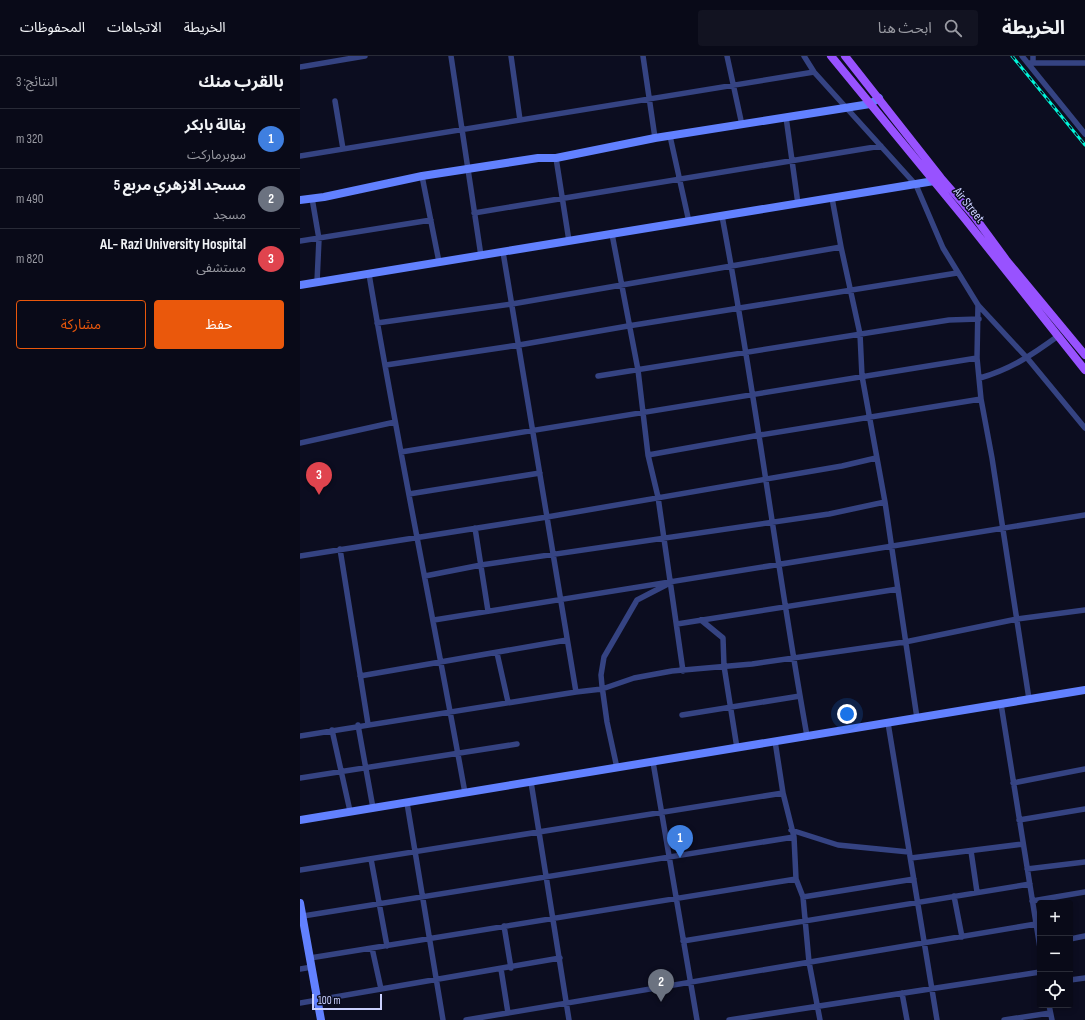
<!DOCTYPE html>
<html lang="ar">
<meta charset="utf-8">
<style>
:root{--surface:#090a18;--page:#121321;--text:#f1f3f6;--muted:#999aa2;--line:#292b37;--accent:#ea580c}
body{margin:0;font-family:"Sofia Sans Condensed","Noto Sans Arabic",sans-serif;background:var(--page);color:var(--text);direction:rtl}
.controls{position:absolute;right:12px;bottom:12px;display:grid;overflow:hidden;border-radius:4px;box-shadow:0 2px 6px #0003}
.controls button{width:36px;height:36px;display:grid;place-items:center;padding:0;border:0;border-bottom:1px solid var(--line);background:var(--surface);color:var(--text);font:20px sans-serif}
.scale{position:absolute;left:12px;bottom:10px;width:70px;box-sizing:border-box;padding-left:4px;border:2px solid #cbd1ff;border-top:0;font-size:11px;line-height:14px;white-space:nowrap;color:#cbd1ff;-webkit-text-stroke:3px #0c0d20;paint-order:stroke}
.you{position:absolute;left:547px;top:658px;width:14px;height:14px;margin:-10px;border:3px solid #fff;border-radius:50%;background:#1a73e8;box-shadow:0 0 0 6px #1a73e833}
.badge{display:grid;place-items:center;width:26px;height:26px;border-radius:50%;background:var(--accent);color:#fff;font-size:13px;font-weight:700}
.pin{position:absolute;translate:-50% -33px;filter:drop-shadow(0 1px 2px #0008)}
.pin::after{content:'';position:absolute;top:21px;width:14px;height:12px;background:inherit;clip-path:polygon(0 0,100% 0,50% 100%)}
.list{margin:0;padding:0;list-style:none}
h2{display:flex;justify-content:space-between;align-items:center;height:52px;margin:0;padding:0 16px;font-size:17px}
h2 small{font-size:13px;font-weight:400;color:var(--muted)}
.list li{display:grid;grid-template-columns:26px 1fr auto;gap:12px;align-items:center;box-sizing:border-box;height:60px;padding:0 16px;border-top:1px solid var(--line)}
.list b{display:block;font-size:15px;white-space:nowrap}
.list p{margin:0;font-size:13px;white-space:nowrap;color:var(--muted)}
.list em{font-size:13px;font-style:normal;color:var(--muted)}
.actions{display:flex;gap:8px;padding:12px 16px}
.actions a{flex:1;padding:9px 0;border:1px solid var(--accent);border-radius:4px;text-align:center;font-size:14px;color:var(--accent)}
.actions .main{background:var(--accent);color:#fff}
.icon{flex:none;width:22px;height:22px;fill:none;stroke:currentColor;stroke-width:2;stroke-linecap:round;stroke-linejoin:round}
.map{position:relative;flex:none;width:785px;height:964px;overflow:hidden;direction:ltr}
header{display:flex;align-items:center;gap:24px;box-sizing:border-box;height:56px;padding:0 20px;background:var(--surface);border-bottom:1px solid var(--line)}
header strong{font-size:19px}
nav{display:flex;gap:22px;margin-inline-start:auto;font-size:14px}
.search{width:280px;height:36px;background:var(--page);display:flex;align-items:center;gap:10px;box-sizing:border-box;padding:0 14px;border-radius:4px;color:var(--muted);font-size:15px}
main{display:flex}
aside{flex:1;background:var(--surface)}
.map>svg:first-child{display:block}
.lines{fill:none;stroke-linecap:round;stroke-linejoin:round}
.street{stroke:#354382;stroke-width:5.5}
.secondary{stroke:#6281ff;stroke-width:8}
.primary{stroke:#9852ff;stroke-width:8}
.rail-casing{stroke:#00f6d9;stroke-width:3}
.rail{stroke:#0c0d20;stroke-width:1.5;stroke-dasharray:4.5;stroke-linecap:butt}
.labels{text-anchor:middle;dominant-baseline:central;stroke-width:3;stroke-linejoin:round;paint-order:stroke}
.street-label{font-size:13px;fill:#cbd1ff;stroke:#0c0d20}
</style>
<header>
<strong>الخريطة</strong>
<div class="search"><svg class="icon" aria-label="search" viewBox="0 0 24 24"><circle cx="10" cy="10" r="6"/><path d="M15 15l6 6"/></svg>ابحث هنا</div>
<nav><a>الخريطة</a><a>الاتجاهات</a><a>المحفوظات</a></nav>
</header>
<main>
<div class="map">
<svg width="785" height="964" viewBox="0 0 785 964">
<rect width="100%" height="100%" fill="#0c0d20"/>
<g class="lines">
<path class="street" d="M151 0 181 200
M211 0 220 64
M343 0 355 82
M427 0 442 69
M504 0 514 16 616 129 643 192 678 249 728 303 785 372
M722 0 785 78
M728 7H785
M733 7V0
M0 11 65 0
M35 45 43 93
M486 61 498 148
M370 80 389 166
M0 100 514 16
M256 102 269 185
M122 120 139 206
M12 142 19 183 17 226
M532 142 541 191 560 278 562 320 585 446
M174 157 581 90
M422 160C455 333 476 507 507 680
M312 178 338 314 348 399 358 441 383 615
M0 185 131 164
M203 196 276 636
M69 218C98 391 134 564 165 737
M678 249 677 302 681 343 692 402 729 643
M77 267 212 248 541 191
M86 309 219 289 328 270 657 217
M298 320 649 264 679 263
M680 322C711 313 732 299 758 280
M0 387 95 366
M101 396 677 302
M348 399 460 379 681 343
M109 438 240 417
M175 472 188 555
M40 493 68 668
M0 500 247 461 542 410 576 402
M125 520 181 509 529 458 585 446 617 662
M134 564 785 459
M401 564 423 582 424 610 437 692
M377 568 598 533
M197 597 208 646
M60 620 267 584
M701 648 740 892
M382 659 500 640
M588 667 637 964
M58 669 73 752
M32 674 50 755
M0 680 276 636 302 633 334 622 372 615 452 608 605 586 717 563 785 554
M475 685 483 737 494 781 496 823 503 841 509 906 520 964
M353 706 397 964
M317 712 307 666 302 630 301 619 304 601 337 544 366 529
M0 722 217 688
M231 726 269 964
M713 727 785 713
M107 747 143 964
M719 764 785 753
M491 774 538 789 609 796
M671 795 677 836
M611 802 723 788
M71 803 87 890
M727 813 785 806
M0 814 483 737
M654 840 662 881
M503 841 614 823
M732 845 785 836
M3 860 494 781
M204 870 211 912
M770 883 785 880
M383 885 730 828
M72 892 81 933
M10 902 496 823
M0 913 12 911
M201 913 208 957
M770 924 785 922
M602 937 607 964
M0 947 260 902
M749 949 752 964
M166 964 736 868
M429 964 740 916
M704 964 750 957"/>
<path class="secondary" d="M0 144 24 141 122 120 238 102H256L355 82 570 48 579 42
M0 229 634 125
M0 764 785 634
M0 847 21 964"/>
<path class="primary" d="M531 0 665 163 785 314
M545 0 641 122 674 160 707 205 785 299"/>
<defs>
<path id="rail" d="M712 0 785 89"/>
</defs>
<use href="#rail" class="rail-casing"/>
<use href="#rail" class="rail"/>
</g>
<g class="labels">
<g class="street-label">
<text transform="translate(669 149) rotate(51)">Air Street</text>
</g>
</g>
</svg>
<div class="controls">
<button>+</button>
<button>−</button>
<button><svg class="icon" aria-label="locate" viewBox="0 0 24 24"><circle cx="12" cy="12" r="6"/><path d="M12 2v4M12 18v4M2 12h4M18 12h4"/></svg></button>
</div>
<div class="scale">100 m</div>
<div class="you"></div>
<div class="pin badge" style="left:380px;top:802px;background:#3f7fe0">1</div>
<div class="pin badge" style="left:361px;top:946px;background:#6b7280">2</div>
<div class="pin badge" style="left:19px;top:439px;background:#e0444e">3</div>
</div>
<aside>
<h2>بالقرب منك<small>النتائج: 3</small></h2>
<ul class="list">
<li><span class="badge" style="background:#3f7fe0">1</span><div><b>بقالة بابكر</b><p>سوبرماركت</p></div><em>320 m</em></li>
<li><span class="badge" style="background:#6b7280">2</span><div><b>مسجد الازهري مربع 5</b><p>مسجد</p></div><em>490 m</em></li>
<li><span class="badge" style="background:#e0444e">3</span><div><b>AL- Razi University Hospital</b><p>مستشفى</p></div><em>820 m</em></li>
</ul>
<div class="actions"><a class="main">حفظ</a><a>مشاركة</a></div>
</aside>
</main>
